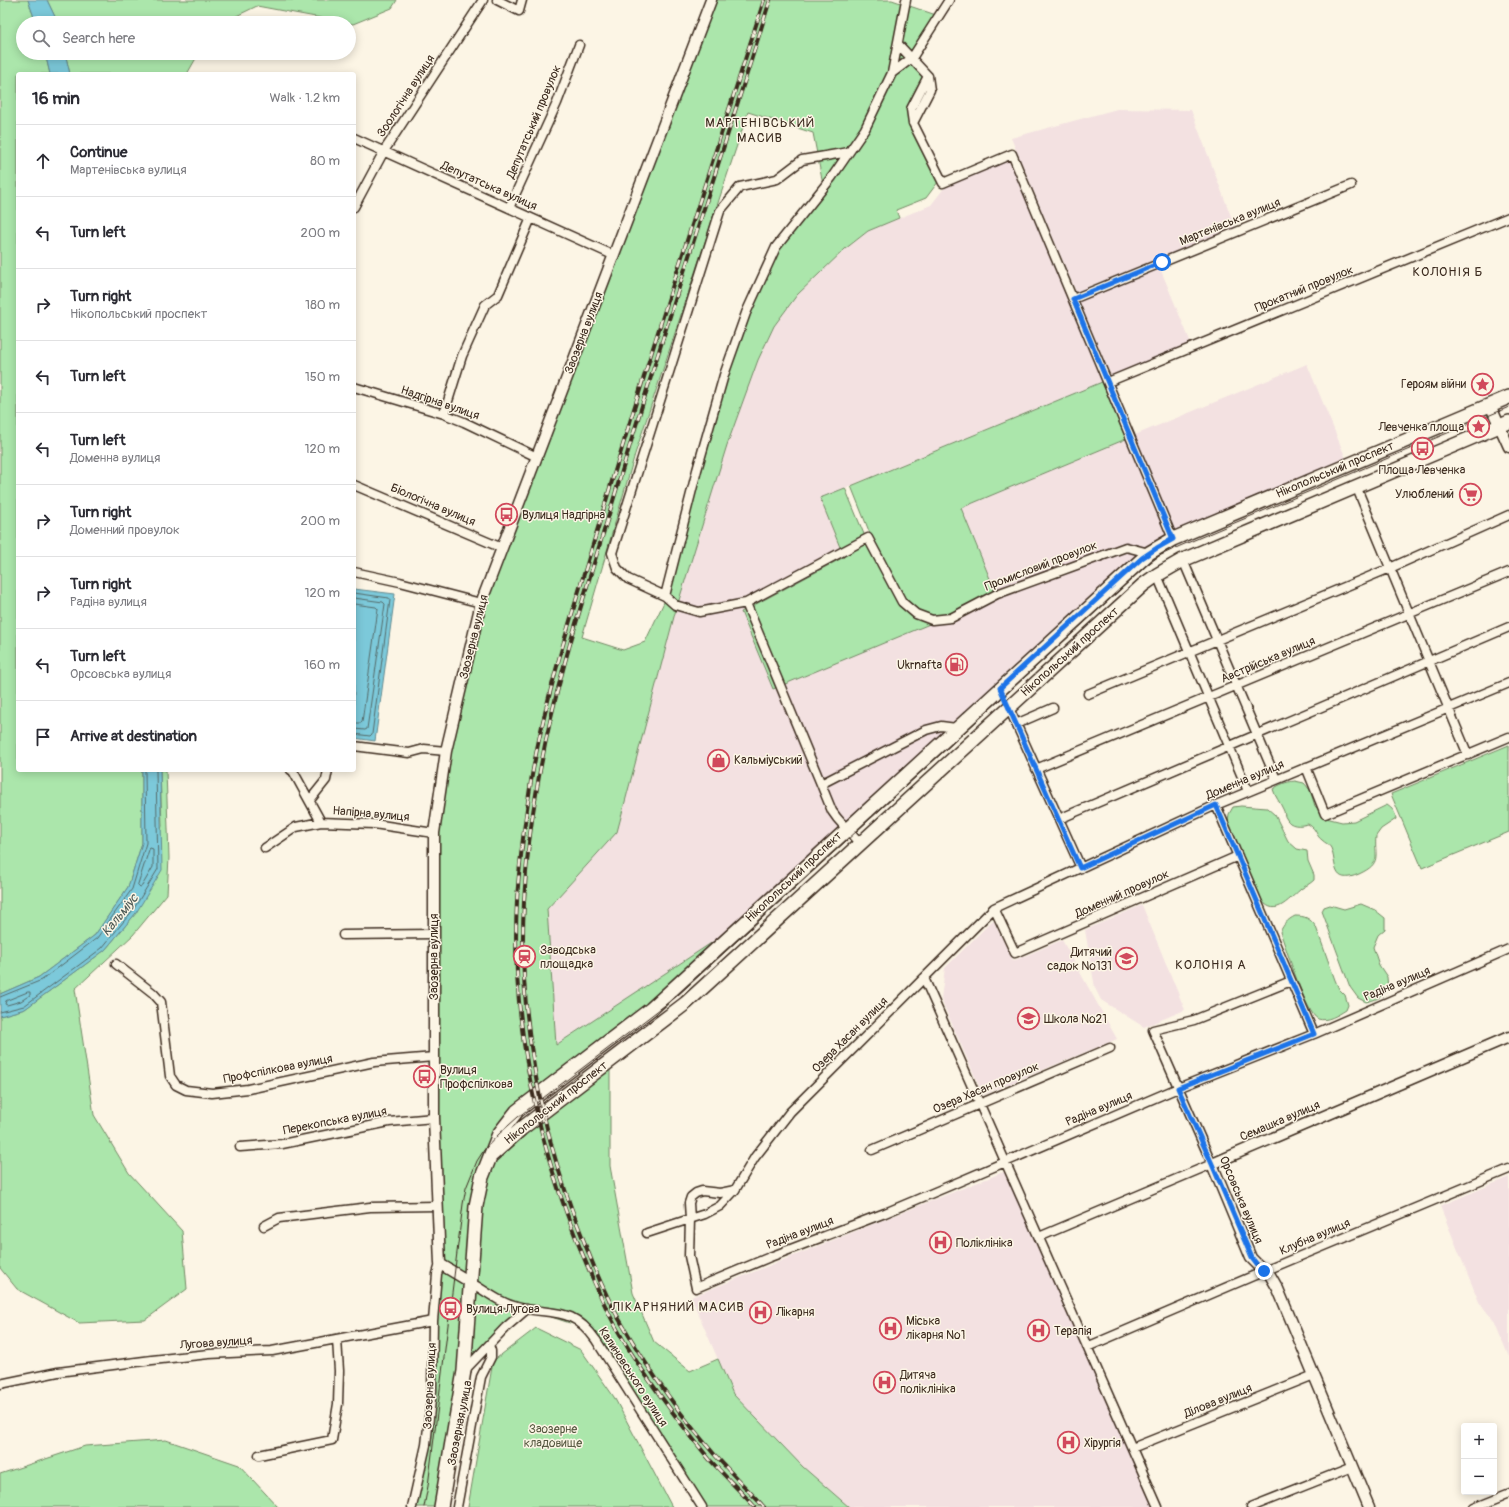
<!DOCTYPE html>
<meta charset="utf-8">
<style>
:root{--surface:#fff;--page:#f2f2f3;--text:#2b2b33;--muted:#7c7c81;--line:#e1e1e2}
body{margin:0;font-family:Pangolin,sans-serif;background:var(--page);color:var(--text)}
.controls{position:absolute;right:12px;bottom:12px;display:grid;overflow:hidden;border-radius:4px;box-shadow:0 2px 10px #0003}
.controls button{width:36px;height:36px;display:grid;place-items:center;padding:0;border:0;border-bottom:1px solid var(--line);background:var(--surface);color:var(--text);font:20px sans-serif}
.stop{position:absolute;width:12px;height:12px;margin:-9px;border:3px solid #1a73e8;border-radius:50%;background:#fff}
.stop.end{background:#1a73e8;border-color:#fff;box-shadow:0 1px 4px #0008}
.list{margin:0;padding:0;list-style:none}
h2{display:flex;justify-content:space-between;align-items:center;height:52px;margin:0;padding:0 16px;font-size:17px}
h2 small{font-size:13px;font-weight:400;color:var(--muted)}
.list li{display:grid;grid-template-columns:26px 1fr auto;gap:12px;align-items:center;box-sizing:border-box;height:72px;padding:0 16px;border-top:1px solid var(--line)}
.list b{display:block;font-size:15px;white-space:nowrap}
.list p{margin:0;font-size:13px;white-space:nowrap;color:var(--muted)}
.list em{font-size:13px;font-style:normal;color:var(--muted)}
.icon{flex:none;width:22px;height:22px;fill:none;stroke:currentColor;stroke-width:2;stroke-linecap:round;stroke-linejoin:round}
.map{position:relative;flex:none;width:1509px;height:1507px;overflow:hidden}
.search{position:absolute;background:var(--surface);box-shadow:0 2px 10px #0003;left:16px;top:16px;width:340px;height:44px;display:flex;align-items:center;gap:10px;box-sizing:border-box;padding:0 14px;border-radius:22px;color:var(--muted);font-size:15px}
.panel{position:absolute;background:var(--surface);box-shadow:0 2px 10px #0003;left:16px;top:72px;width:340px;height:700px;border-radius:4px}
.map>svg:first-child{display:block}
.built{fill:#f3e1e1}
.green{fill:#abe6ab;stroke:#738864;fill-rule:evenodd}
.water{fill:#7cc9da;stroke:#62898f}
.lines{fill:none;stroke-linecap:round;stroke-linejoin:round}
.shore{stroke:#556a69;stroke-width:1}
.minor-casing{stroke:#3b2a1e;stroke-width:11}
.tertiary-casing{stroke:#3b2a1e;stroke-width:13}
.primary-casing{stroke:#3b2a1e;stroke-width:16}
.minor{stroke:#fcf5e5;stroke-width:8}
.tertiary{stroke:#fcf5e5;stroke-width:10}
.primary{stroke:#fcf5e5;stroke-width:13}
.tram{stroke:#3b2a1e;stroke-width:1}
.rail-casing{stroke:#3b2a1e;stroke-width:4}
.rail{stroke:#fcf5e5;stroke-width:2.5;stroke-dasharray:8;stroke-linecap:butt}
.route{stroke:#1a73e8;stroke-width:5}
.labels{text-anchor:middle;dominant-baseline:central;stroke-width:3;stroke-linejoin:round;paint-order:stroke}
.street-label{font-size:12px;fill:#3b2a1e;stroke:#fcf5e5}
.poi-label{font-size:12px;fill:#3b2a1e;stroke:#fcf5e5;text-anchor:start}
.park-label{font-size:12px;fill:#575941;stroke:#fcf5e5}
.neighbourhood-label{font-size:13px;letter-spacing:1px;fill:#3b2a1e;stroke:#fcf5e5}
.water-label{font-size:13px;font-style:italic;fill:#4e5a56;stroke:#fcf5e5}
</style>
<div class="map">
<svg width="1509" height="1507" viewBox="0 0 1509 1507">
<rect width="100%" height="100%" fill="#fcf5e5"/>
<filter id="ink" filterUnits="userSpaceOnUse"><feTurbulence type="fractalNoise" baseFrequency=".025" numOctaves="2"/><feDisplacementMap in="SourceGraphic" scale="8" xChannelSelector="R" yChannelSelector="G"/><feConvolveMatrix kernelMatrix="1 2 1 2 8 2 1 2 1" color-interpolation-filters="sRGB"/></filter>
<g filter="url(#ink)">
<path class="built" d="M1117 109 1191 110 1235 227 1076 292 1011 138Z
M1010 160 1102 382 821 498 844 557 741 613 773 689 932 623 998 597 1126 550 1140 554 734 928 556 1045 547 909 617 832 675 613 727 445 758 360 774 326 797 295 845 249 868 231 931 205 945 187Z
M1160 268 1191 343 1111 376 1079 301Z
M1307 364 1347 461 1176 534 1135 435Z
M1126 439 1167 537 1149 548 1127 543 995 591 961 508Z
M1142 905 1185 1010 1144 1027 1101 1000 1095 988 1085 930Z
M993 920 1013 961 1062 940 1117 1039 983 1095 941 999 945 968Z
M1006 1171 1155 1507H849L803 1467 733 1394 691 1297Z
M1509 1177V1357L1494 1321 1479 1302 1440 1206Z"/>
<path class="green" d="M0 0H28L36 23H23V53H45L50 74H18V770H142V843L128 887 95 935 39 977 0 994Z
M47 0H397L392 8 353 24 257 6 222 23H58Z
M711 0H892L936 15 909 57 924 76 907 109 909 124 938 182 926 198 896 210 899 218 868 231 845 249 797 295 774 326 758 360 727 445 675 613 617 832 547 909 556 1045 734 928 648 1007 516 1108 487 1163 464 1351 440 1507H412L426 1445 437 1274 434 833 481 603ZM748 112 813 133 824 190 778 248 748 314 726 376 666 598 645 642 623 650 582 637 635 454Z
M65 53H199L187 74H70Z
M1102 382 1126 439 961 508 995 591 948 615 933 616 918 611 904 600 871 536 851 486Z
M845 488 866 539 899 604 932 623 773 689 741 612 844 557 820 498Z
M1509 745V832L1422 868 1391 794Z
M160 770H166L169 858 167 894 133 935 75 989 94 1115 129 1173 182 1231 187 1289 145 1320 79 1323 17 1289 0 1268V1016L25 1009 105 950 136 913 162 826Z
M1295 781 1304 783 1310 790 1315 806 1326 818 1342 822 1354 821 1387 805C1393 809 1395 812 1396 819L1381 829 1376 836C1374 856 1383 863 1359 874 1331 886 1337 863 1331 848 1329 844 1325 843 1322 840 1315 835 1318 830 1308 824 1300 826 1290 827 1286 818 1284 816 1285 812 1283 809 1280 802 1275 797 1273 789 1280 784 1286 782 1295 781Z
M1241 806 1267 808 1275 815 1288 841 1297 849 1307 851 1308 861 1314 875V880C1310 884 1305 886 1301 889 1283 905 1272 920 1256 892L1228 822 1229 814 1233 807Z
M1361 904 1375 910 1385 918V929L1378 935 1373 947 1379 965 1387 977 1388 989C1382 997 1376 1000 1366 1002L1358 998 1350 987 1322 911 1324 907 1330 905 1344 909Z
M1295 916C1305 916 1310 918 1316 927L1335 980 1339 989 1345 995 1348 1005 1346 1010C1338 1015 1327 1022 1318 1019 1306 1014 1286 947 1280 932 1284 924 1287 920 1295 916Z
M610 1066V1166L633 1293 654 1342 690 1371 718 1359 733 1394 803 1467 849 1507H701L597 1339 579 1326 533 1311 501 1297 475 1281 481 1209 488 1180 496 1157Z
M475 1289 498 1304 525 1315 501 1332 476 1360 467 1374Z
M536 1328 581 1350 614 1397 672 1507H468L493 1361Z
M166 1440 239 1465 278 1507H0V1474L85 1446Z"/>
<path class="water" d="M28 0H47L58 23H36Z
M45 53H65L70 74H50Z
M354 589 395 594 375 741 354 738Z
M142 770H160L162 870 136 913 105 950 25 1009 0 1016V994L39 977 95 935 128 887 142 843Z"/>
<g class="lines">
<path class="shore" d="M354 593 389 598 390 600 372 734 370 736 354 734
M354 598 383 602 385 604 367 729 365 730 354 729
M354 604 376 607 378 609 362 722 361 723H354
M150 848 153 849V867L142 886 140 887 138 885Z
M28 992H30V995L21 1001 7 1005 5 1004 6 1001Z
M0 997 42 980 97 938 132 889 146 843 145 770
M0 1012 24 1006 102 948 133 910 158 869 156 770"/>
<defs>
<path id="minor" d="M497 0 519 11 522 0
M898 44 928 76 930 90 913 123
M892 73 912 58 949 0
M928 76 911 109 913 123 943 183 1012 154 1173 539
M354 138 613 255
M849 152 802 160 777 179 740 187 720 211 612 553 617 568 628 579 665 596 675 605 699 612 746 603 868 538 902 602 916 614 932 620 951 618 997 594 1126 547 1149 553
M354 207 384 151 483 0
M509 208 557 103 579 45
M1073 299 1351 185
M1108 382 1509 217
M354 387 444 414 464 422 537 457
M444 414 462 356 485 305 498 295 531 218
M354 485 502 548
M1356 486 1468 755
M1183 560 1276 779
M354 572 400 582 481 603
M1157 575 1248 791
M665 596 697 470 724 375 746 313 776 247 832 177 865 129 892 73 906 0
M746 603 821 784
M1509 683 1216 805 994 908 790 1112 755 1157 735 1190 720 1193 702 1191 696 1193 691 1197 689 1203 690 1219 689 1256 696 1288 770 1257 885 1213 949 1186 1178 1088 1314 1034 1509 949
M1088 694 1390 568 1509 515
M1009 708 1081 868
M1016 724 1053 708
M354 746 409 753 424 749 446 751
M1306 767 1325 814 1509 737
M1036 769 1509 572
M291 770 293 771 321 822
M310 800 326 780 328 770
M1216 805 1314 1034
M1059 819 1509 627
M860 844 837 818 832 811 821 784 926 730 941 726 956 728
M265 848 296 827 321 822 374 824 434 833
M994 908 1015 953 1238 856
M343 935 434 934
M116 964 153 993 161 1002 170 1076 176 1085 186 1090 212 1093 248 1089 374 1062 434 1057
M924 978 1158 1507
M240 1147 282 1144 389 1122 434 1118
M872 1150 1110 1048
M264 1226 279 1218 370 1207 438 1206
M647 1233 705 1214 720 1206 735 1190
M1039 1237 1212 1164 1153 1030 1194 1020 1291 981
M470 1282C485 1291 500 1303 517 1307 553 1316 571 1305 596 1340L702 1507
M1087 1347 1274 1267 1509 1169
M464 1371 505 1328 527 1309
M0 1384 58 1372 152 1360 209 1354 272 1351 433 1321
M1132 1448 1314 1375
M259 1455 332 1440 338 1404 339 1371 337 1339
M412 1507 426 1445 432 1391 433 1321 437 1274 440 1264
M457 1507 481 1377 491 1357V1351L489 1345
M1251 1507 1352 1467
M1474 1507 1509 1493"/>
<path id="tertiary" d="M1490 405 1509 447
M470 1282 440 1264 434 1118V833L446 751 481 603 711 0
M1369 1507 1278 1289 1270 1275 1259 1266 1251 1258 1212 1164 1509 1037"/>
<path id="primary" d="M492 1155 521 1129 686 1003 1143 585 1157 575 1183 560 1509 422
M441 1507 464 1371 476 1206 482 1177 499 1134 517 1111 651 1009 1149 553 1173 539 1509 397"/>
</defs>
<use href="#minor" class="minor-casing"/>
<use href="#tertiary" class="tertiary-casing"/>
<use href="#primary" class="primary-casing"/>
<use href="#minor" class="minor"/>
<use href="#tertiary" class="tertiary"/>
<use href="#primary" class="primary"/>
<path class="tram" d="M424 1507 428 1486 463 1204 466 1188 477 1161 484 1150 499 1134 518 1117 677 996 1147 565 1159 556 1180 546 1509 407"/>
<defs>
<path id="rail" d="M755 1507C740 1491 725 1476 710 1460 700 1448 690 1435 680 1422 657 1392 635 1362 617 1329 600 1298 587 1266 574 1233 534 1129 511 1013 517 901 519 861 525 821 531 781 547 686 579 593 606 501 656 333 711 167 764 0
M764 1507C747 1489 730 1472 714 1454 681 1416 650 1372 625 1329 605 1297 592 1262 578 1226 539 1125 518 1011 524 902 526 862 531 821 538 782 554 686 585 594 613 501 663 333 718 167 770 0"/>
</defs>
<use href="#rail" class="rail-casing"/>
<use href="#rail" class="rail"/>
</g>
</g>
<g class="lines" filter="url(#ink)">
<path class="route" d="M1162 262 1073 299 1173 539 1157 548 1142 558 1000 688 1080 868 1216 805 1314 1034 1178 1088 1212 1164 1252 1258 1258 1266 1264 1271"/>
</g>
<defs>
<symbol id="sight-ring" viewBox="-11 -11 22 22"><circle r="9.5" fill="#fcf5e5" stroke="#d1495b" stroke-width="1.5"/><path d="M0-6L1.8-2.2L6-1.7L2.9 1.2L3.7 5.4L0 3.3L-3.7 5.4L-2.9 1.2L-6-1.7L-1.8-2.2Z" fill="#d1495b"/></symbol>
<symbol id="bus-ring" viewBox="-11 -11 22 22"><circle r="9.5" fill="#fcf5e5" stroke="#d1495b" stroke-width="1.5"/><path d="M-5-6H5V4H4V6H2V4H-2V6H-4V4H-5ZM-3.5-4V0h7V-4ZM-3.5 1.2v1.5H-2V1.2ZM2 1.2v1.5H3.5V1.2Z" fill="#d1495b"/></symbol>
<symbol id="supermarket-ring" viewBox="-11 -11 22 22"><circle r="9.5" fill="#fcf5e5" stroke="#d1495b" stroke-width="1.5"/><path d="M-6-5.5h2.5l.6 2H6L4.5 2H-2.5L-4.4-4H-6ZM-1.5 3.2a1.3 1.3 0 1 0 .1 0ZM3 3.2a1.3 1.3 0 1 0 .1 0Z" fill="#d1495b"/></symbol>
<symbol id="fuel-ring" viewBox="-11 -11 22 22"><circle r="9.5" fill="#fcf5e5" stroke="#d1495b" stroke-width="1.5"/><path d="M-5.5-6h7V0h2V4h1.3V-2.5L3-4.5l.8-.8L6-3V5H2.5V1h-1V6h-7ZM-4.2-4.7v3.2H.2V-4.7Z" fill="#d1495b"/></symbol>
<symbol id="shop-ring" viewBox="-11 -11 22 22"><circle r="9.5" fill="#fcf5e5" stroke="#d1495b" stroke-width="1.5"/><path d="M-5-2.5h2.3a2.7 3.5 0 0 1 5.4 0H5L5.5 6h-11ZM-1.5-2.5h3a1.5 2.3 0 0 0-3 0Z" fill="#d1495b"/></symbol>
<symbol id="station-ring" viewBox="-11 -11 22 22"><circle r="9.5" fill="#fcf5e5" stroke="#d1495b" stroke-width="1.5"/><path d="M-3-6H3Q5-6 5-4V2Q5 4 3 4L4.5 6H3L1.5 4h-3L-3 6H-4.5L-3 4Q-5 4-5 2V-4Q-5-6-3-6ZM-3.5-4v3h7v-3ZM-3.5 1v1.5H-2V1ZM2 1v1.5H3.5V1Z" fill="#d1495b"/></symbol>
<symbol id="school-ring" viewBox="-11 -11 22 22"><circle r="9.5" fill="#fcf5e5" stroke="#d1495b" stroke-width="1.5"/><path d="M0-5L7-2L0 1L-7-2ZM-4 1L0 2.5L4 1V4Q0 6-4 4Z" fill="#d1495b"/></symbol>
<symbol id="hospital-ring" viewBox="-11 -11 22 22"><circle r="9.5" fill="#fcf5e5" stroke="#d1495b" stroke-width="1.5"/><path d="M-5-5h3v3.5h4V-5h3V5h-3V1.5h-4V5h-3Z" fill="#d1495b"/></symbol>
</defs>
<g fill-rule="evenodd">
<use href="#sight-ring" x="1470" y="372" width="25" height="25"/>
<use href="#sight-ring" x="1466" y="414" width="25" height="25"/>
<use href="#bus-ring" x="1410" y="436" width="25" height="25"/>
<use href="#supermarket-ring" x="1458" y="482" width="25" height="25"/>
<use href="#bus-ring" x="494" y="502" width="25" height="25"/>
<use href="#fuel-ring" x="944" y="652" width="25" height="25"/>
<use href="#shop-ring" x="706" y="748" width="25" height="25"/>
<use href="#station-ring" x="512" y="944" width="25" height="25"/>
<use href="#school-ring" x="1114" y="946" width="25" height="25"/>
<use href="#school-ring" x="1016" y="1006" width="25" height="25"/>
<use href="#bus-ring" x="412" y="1064" width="25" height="25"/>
<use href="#hospital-ring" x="928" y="1230" width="25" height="25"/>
<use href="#bus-ring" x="438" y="1296" width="25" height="25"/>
<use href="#hospital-ring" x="748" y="1300" width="25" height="25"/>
<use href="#hospital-ring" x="878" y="1316" width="25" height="25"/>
<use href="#hospital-ring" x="1026" y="1318" width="25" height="25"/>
<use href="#hospital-ring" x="872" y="1370" width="25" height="25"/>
<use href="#hospital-ring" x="1056" y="1430" width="25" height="25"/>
</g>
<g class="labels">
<g class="street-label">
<text transform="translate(406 96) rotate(-57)">Зоологічна вулиця</text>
<text transform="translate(534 122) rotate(-67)">Депутатський провулок</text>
<text transform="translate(489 186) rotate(24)">Депутатська вулиця</text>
<text transform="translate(1230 222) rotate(-22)">Мартенівська вулиця</text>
<text transform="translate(1304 289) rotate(-22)">Прокатний провулок</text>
<text transform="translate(584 333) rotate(-69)">Заозерна вулиця</text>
<text transform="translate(440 403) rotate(19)">Надгірна вулиця</text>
<text transform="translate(1335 470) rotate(-23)">Нікопольський проспект</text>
<text transform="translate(433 505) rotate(23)">Біологічна вулиця</text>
<text transform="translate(1041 566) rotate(-21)">Промисловий провулок</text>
<text transform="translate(474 637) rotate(-76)">Заозерна вулиця</text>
<text transform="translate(1070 652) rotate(-42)">Нікопольський проспект</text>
<text transform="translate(1268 660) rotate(-23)">Австрійська вулиця</text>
<text transform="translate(1245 780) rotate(-23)">Доменна вулиця</text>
<text transform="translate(371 814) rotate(5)">Напірна вулиця</text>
<text transform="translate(794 877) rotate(-43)">Нікопольський проспект</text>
<text transform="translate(1122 894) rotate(-24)">Доменний провулок</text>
<text transform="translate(434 957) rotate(-90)">Заозерна вулиця</text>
<text transform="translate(1397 984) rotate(-23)">Радіна вулиця</text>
<text transform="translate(850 1035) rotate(-45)">Озера Хасан вулиця</text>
<text transform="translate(278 1069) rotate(-11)">Профспілкова вулиця</text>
<text transform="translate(986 1088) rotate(-23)">Озера Хасан провулок</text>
<text transform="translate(556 1103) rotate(-38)">Нікопольський проспект</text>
<text transform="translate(1099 1109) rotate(-23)">Радіна вулиця</text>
<text transform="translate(335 1121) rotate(-11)">Перекопська вулиця</text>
<text transform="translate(1280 1121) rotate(-23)">Семашка вулиця</text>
<text transform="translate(1241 1200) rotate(67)">Орсовська вулиця</text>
<text transform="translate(800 1233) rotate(-21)">Радіна вулиця</text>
<text transform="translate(1315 1237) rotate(-23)">Клубна вулиця</text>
<text transform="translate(216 1343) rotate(-4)">Лугова вулиця</text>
<text transform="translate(633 1377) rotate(57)">Калиновського вулиця</text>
<text transform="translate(430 1386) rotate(-87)">Заозерна вулиця</text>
<text transform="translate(1218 1401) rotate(-22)">Ділова вулиця</text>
<text transform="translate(460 1423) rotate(-79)">Заозерная улица</text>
</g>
<g class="poi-label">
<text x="1466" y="384" text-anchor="end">Героям війни</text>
<text x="1464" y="427" text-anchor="end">Левченка площа</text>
<text x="1422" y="470" text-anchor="middle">Площа Левченка</text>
<text x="1454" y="494" text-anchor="end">Улюблений</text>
<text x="522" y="515">Вулиця Надгірна</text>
<text x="942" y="665" text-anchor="end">Ukrnafta</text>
<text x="734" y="760">Кальміуський</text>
<text x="540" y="950">Заводська<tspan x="540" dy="14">площадка</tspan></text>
<text x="1112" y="952" text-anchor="end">Дитячий<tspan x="1112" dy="14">садок №131</tspan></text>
<text x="1044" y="1019">Школа №21</text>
<text x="440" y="1070">Вулиця<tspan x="440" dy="14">Профспілкова</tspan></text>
<text x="956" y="1243">Поліклініка</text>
<text x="466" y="1309">Вулиця Лугова</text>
<text x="776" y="1312">Лікарня</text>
<text x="906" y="1321">Міська<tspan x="906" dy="14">лікарня №1</tspan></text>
<text x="1054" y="1331">Терапія</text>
<text x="900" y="1375">Дитяча<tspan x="900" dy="14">поліклініка</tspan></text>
<text x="1084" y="1443">Хірургія</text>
</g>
<g class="park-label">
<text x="553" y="1429">Заозерне<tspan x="553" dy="14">кладовище</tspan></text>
</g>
<g class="neighbourhood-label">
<text x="760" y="123">МАРТЕНІВСЬКИЙ<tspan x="760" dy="15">МАСИВ</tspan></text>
<text x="1448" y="272">КОЛОНІЯ Б</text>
<text x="1211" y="965">КОЛОНІЯ А</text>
<text x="678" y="1307">ЛІКАРНЯНИЙ МАСИВ</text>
</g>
<g class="water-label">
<text transform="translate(120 915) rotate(-51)">Кальміус</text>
</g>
</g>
</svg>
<div class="controls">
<button>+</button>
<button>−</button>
</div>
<div class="stop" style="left:1162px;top:262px"></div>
<div class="stop end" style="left:1264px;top:1271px"></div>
<div class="search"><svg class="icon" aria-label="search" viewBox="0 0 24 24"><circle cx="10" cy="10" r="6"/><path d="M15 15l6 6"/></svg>Search here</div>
<section class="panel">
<h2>16 min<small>Walk · 1.2 km</small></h2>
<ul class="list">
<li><svg class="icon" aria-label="ahead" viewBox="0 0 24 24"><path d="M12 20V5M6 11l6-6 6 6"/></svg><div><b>Continue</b><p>Мартенівська вулиця</p></div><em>80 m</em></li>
<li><svg class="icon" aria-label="left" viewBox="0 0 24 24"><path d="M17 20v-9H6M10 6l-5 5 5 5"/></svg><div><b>Turn left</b></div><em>200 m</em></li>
<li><svg class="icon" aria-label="right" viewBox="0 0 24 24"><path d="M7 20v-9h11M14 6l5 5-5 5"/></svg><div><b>Turn right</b><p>Нікопольський проспект</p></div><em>180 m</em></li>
<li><svg class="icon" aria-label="left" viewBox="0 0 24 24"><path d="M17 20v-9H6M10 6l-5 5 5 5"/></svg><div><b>Turn left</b></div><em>150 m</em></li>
<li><svg class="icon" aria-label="left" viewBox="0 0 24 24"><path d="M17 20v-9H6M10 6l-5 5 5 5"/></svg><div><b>Turn left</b><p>Доменна вулиця</p></div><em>120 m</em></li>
<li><svg class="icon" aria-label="right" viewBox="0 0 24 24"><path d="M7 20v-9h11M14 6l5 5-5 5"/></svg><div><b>Turn right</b><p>Доменний провулок</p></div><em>200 m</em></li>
<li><svg class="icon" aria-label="right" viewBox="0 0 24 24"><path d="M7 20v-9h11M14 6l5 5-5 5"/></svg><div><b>Turn right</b><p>Радіна вулиця</p></div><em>120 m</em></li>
<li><svg class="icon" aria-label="left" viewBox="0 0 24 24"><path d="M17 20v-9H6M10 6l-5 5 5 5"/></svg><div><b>Turn left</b><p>Орсовська вулиця</p></div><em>160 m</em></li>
<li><svg class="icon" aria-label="arrive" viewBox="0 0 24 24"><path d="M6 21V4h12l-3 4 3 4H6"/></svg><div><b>Arrive at destination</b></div></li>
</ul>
</section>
</div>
